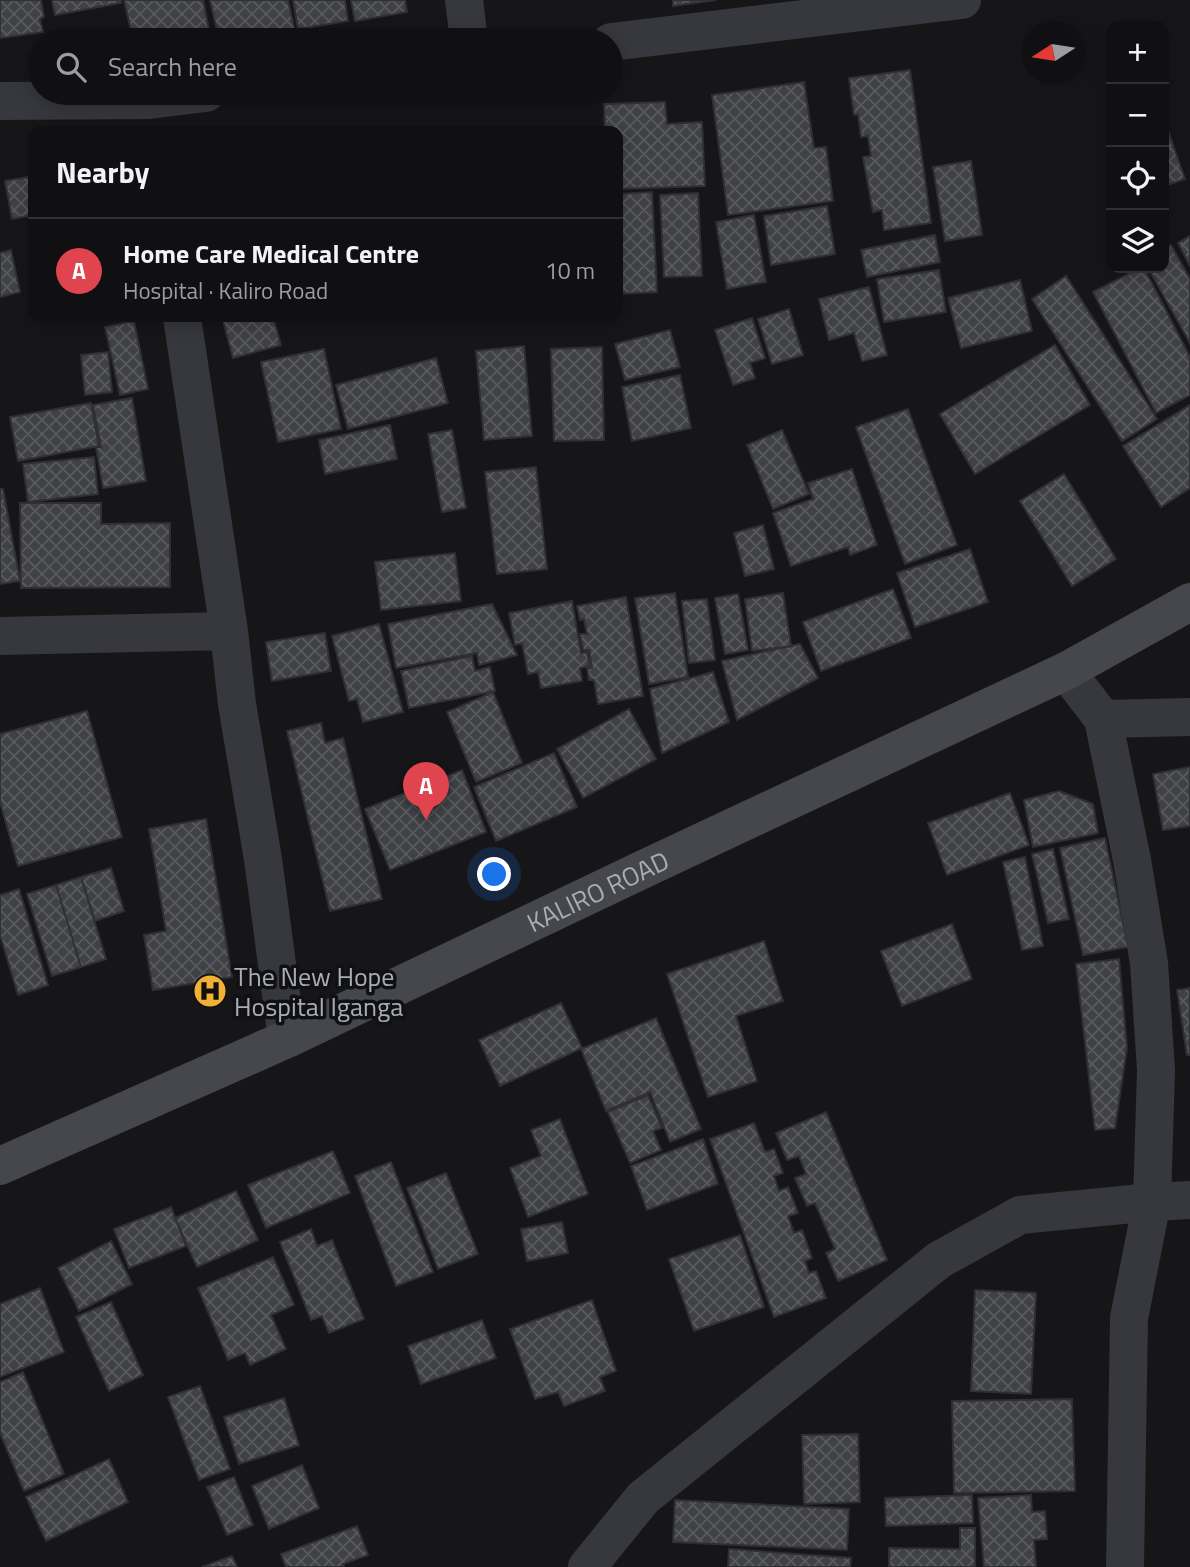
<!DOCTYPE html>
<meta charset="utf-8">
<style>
:root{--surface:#101012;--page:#19191b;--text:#f1f3f6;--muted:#9c9d9f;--line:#303032;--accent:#db2777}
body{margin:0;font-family:"Titillium Web",sans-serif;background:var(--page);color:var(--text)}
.controls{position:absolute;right:21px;top:21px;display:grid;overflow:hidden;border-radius:14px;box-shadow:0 4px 18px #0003}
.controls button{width:63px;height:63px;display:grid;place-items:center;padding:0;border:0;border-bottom:2px solid var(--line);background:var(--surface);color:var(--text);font:35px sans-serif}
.compass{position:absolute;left:1022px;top:21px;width:63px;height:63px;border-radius:50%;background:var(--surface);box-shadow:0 4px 18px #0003;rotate:258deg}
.you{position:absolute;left:495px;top:875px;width:24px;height:24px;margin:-18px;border:5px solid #fff;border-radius:50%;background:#1a73e8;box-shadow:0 0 0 10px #1a73e833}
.badge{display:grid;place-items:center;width:46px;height:46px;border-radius:50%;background:var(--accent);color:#fff;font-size:23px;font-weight:700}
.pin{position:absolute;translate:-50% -58px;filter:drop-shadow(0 2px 4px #0008)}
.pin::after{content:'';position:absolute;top:37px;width:24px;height:21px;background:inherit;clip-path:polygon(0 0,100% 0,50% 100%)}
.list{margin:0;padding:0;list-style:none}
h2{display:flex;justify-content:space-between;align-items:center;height:91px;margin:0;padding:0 28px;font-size:30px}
h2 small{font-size:23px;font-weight:400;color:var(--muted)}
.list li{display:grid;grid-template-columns:46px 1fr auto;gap:21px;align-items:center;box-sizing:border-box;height:105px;padding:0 28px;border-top:2px solid var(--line)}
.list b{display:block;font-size:26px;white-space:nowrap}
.list p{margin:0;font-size:23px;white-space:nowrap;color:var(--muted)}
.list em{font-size:23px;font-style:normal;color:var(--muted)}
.icon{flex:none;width:38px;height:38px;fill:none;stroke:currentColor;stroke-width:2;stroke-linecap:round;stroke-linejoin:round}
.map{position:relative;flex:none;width:1190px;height:1567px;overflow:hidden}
.search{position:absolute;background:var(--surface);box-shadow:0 4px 18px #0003;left:28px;top:28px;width:595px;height:77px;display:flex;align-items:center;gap:18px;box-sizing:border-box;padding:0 24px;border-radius:38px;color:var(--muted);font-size:26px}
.panel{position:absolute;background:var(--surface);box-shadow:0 4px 18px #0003;left:28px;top:126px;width:595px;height:196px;border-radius:14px}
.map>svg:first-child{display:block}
.building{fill:url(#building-cross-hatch);stroke:#303034;stroke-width:2}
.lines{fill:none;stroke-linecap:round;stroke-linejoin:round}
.street{stroke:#37383d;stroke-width:38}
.secondary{stroke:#45474d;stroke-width:38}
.labels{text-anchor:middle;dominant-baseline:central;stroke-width:7;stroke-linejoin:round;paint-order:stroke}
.street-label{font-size:26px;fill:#a8adb8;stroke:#111113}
.poi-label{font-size:26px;fill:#a8adb8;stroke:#111113;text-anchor:start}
</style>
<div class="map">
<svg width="1190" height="1567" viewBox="0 0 1190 1567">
<defs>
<pattern id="building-cross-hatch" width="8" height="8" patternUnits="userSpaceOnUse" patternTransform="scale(1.75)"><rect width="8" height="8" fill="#404145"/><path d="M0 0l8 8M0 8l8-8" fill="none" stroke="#595a5e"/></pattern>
</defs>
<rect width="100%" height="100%" fill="#161618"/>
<path class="building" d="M0 0H41L44 17 40 19 43 32 0 38Z
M52 0H121V3L55 15Z
M124 0H203L210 34 182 40H133Z
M210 0H288L297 40H219Z
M293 0H345L348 21 298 29Z
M351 0H405L407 12 355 21Z
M673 0H716L673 6Z
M910 70 931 223 884 230 882 210 873 212 863 157 871 156 868 136 861 137 858 114 854 115 849 78Z
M804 82 814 148 826 147 833 201 728 215 712 95Z
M665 102 667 124 702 122 705 186 618 189V131H605L604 104Z
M1164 119 1185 179 1164 186Z
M971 161 982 235 945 241 933 167Z
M33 176V215L12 219 5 181Z
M652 192 657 292 618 294V194Z
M698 193 702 276 664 277 660 195Z
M827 206 835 254 771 265 764 216Z
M754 215 766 282 727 289 716 222Z
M935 235 940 262 867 277 861 250Z
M1190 236V266L1178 243Z
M1171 245 1190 279V343L1148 268H1164V250Z
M11 250 20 292 0 297V253Z
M1140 268H1144L1190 357V395L1156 413 1093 292Z
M939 270 946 312 884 322 877 279Z
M1066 276 1157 419 1122 441 1032 299Z
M1020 280 1032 331 961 348 948 298Z
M869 287 887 355 862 361 854 333 829 340 819 299Z
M789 309 803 355 772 364 758 319Z
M222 317H273L281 345 233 358Z
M752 318 765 358 750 363 755 378 733 385 715 330Z
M134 321 148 389 120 395 105 327Z
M670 330 680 367 625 380 615 344Z
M1055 345 1090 405 975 474 940 414Z
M524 346 532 436 484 440 476 351Z
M602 347 604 440 554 441 551 349Z
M324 349 341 429 278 442 261 362Z
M108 352 112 392 85 395 81 355Z
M436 358 448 403 348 429 336 385Z
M680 375 691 428 632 441 622 387Z
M132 398 146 481 103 488 96 447H101L93 405Z
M91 403 99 446 18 461 10 417Z
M1190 405V488L1161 507 1123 446Z
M908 409 957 545 905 564 856 427Z
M390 425 397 459 325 474 319 440Z
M452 430 466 508 442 512 428 434Z
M782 430 809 494 773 509 747 445Z
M94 457 98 494 28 502 23 464Z
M536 467 547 569 497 574 485 472Z
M852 469 877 545 850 555 848 547 791 566 773 513 813 499 808 483Z
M1064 474 1116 559 1072 586 1020 501Z
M0 489H3L20 581 0 584Z
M20 503H101V524L170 523V587L21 588Z
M763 525 774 569 745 576 734 533Z
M970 549 988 602 915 627 897 573Z
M455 553 461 601 381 610 375 562Z
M893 589 911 638 821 671 803 622Z
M675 593 688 677 649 684 635 598Z
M783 593 791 646 752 651 745 599Z
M738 594 748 650 725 654 715 598Z
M626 597 643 696 598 704 594 680H589L587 668H592L589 650H583L580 634H587L584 619 580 620 577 606Z
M707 599 715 660 689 663 682 601Z
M572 601 581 653 587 652 590 666 580 668 582 681 541 688 538 672 528 674 522 643 515 645 509 613Z
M492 604 517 655 479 665 477 653 396 668 388 624Z
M379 624 403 712 363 722 357 699 349 701 332 636Z
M325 633 331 671 272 681 266 642Z
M800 644 818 678 737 720 722 661Z
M472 656 475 671 490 667 495 691 409 708 401 671Z
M713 672 729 722 662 753 650 689Z
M493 692 522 763 476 782 447 712Z
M629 709 656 759 583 798 557 749Z
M87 711 122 837 18 866 0 802V734Z
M321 723 325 743 343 738 382 899 330 911 287 731Z
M554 753 577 807 496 841 474 787Z
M1190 767V826L1163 830 1153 774Z
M462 770 486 832 390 870 365 809Z
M1059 791 1093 804 1098 833 1033 847 1024 800Z
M1010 793 1029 845 947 875 928 823Z
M206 819 232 977 153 990 144 935 166 931 149 829Z
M1105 838 1128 947 1083 955 1060 848Z
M1053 849 1069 919 1048 923 1032 854Z
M1025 857 1043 946 1022 950 1003 862Z
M111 868 124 911 95 921 81 877Z
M81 877 106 959 81 967 56 885Z
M56 885 81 967 52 976 27 894Z
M19 889 48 985 18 995 0 935V895Z
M952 924 972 979 902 1006 881 951Z
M764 941 783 1001 736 1016 757 1081 708 1097 667 974Z
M1119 959 1127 1048 1115 1128 1095 1130 1076 964Z
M1190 988V1055H1187L1177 990Z
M561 1003 582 1048 500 1086 479 1040Z
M656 1018 701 1129 670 1142 650 1092 606 1111 581 1049Z
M648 1095 662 1128 653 1131 661 1150 630 1163 608 1112Z
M826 1112 887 1260 838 1281 826 1253 835 1249 815 1203 807 1206 795 1178 806 1174 799 1156 787 1160 776 1133Z
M560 1119 588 1194 528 1217 510 1168 541 1156 531 1130Z
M754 1123 765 1152 774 1149 783 1173 774 1176 779 1191 788 1187 798 1213 788 1216 794 1233 802 1230 812 1258 805 1261 809 1273 816 1271 826 1298 774 1317 710 1139Z
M703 1139 718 1184 647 1210 631 1166Z
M333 1151 350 1193 266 1228 248 1185Z
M391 1162 433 1272 396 1286 355 1176Z
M446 1173 478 1254 438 1269 407 1188Z
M236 1191 258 1240 197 1267 175 1218Z
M171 1207 186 1246 129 1268 114 1229Z
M562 1222 568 1253 527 1261 521 1229Z
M311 1229 317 1246 332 1240 364 1319 329 1333 322 1316 311 1320 280 1242Z
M740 1235 764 1307 694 1331 669 1259Z
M111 1241 132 1284 79 1311 58 1268Z
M273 1257 294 1305 271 1315 286 1349 250 1365 245 1353 228 1360 198 1288Z
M40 1288 64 1352 0 1377V1304Z
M975 1290 1036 1293 1031 1394 971 1391Z
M592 1300 616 1371 600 1377 605 1391 564 1406 558 1392 535 1399 510 1329Z
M111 1302 143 1375 109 1391 76 1317Z
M482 1320 496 1358 421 1384 408 1346Z
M23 1372 64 1474 24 1491 0 1433V1382Z
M200 1386 230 1469 199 1480 168 1397Z
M284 1398 299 1445 239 1464 224 1417Z
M1072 1399 1075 1491 954 1493 952 1401Z
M858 1434 860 1502 804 1504 802 1435Z
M109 1459 128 1502 46 1541 26 1497Z
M302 1465 319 1508 269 1529 252 1486Z
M234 1477 253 1525 227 1535 207 1487Z
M972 1495 973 1523 886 1526 885 1498Z
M1031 1495 1032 1512 1045 1511 1047 1539 1034 1540 1036 1567H984L978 1498Z
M675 1500 849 1509 847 1550 673 1542Z
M357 1526 368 1555 343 1564 344 1567H286L281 1554Z
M960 1528H975V1567H889V1548L960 1549Z
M729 1549 851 1558 850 1567H728Z
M232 1556 237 1567H202Z"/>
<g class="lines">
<path class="street" d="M464 0 469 40
M611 42 962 0
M0 101 149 100 206 93
M182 317 229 631
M0 636 229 631 237 704 263 859 287 1039
M1066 671 1103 719 1132 860 1149 963 1156 1070 1152 1202 1129 1318 1125 1567
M1103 719 1190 717
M587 1567 643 1498 939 1260 1020 1215 1152 1202 1190 1200"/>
<path class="secondary" id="s1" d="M0 1166 287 1039 648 867 1066 671 1190 602"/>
</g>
<defs>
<symbol id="hospital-disc" viewBox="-11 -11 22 22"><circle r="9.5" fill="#f2b134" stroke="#111113"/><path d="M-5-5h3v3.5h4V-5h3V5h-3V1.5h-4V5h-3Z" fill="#111"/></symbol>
</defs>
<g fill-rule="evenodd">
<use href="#hospital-disc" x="191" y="972" width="38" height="38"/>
</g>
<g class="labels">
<g class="street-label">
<text stroke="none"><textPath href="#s1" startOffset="658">KALIRO ROAD</textPath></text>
</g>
<g class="poi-label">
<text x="234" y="976">The New Hope<tspan x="234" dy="30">Hospital Iganga</tspan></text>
</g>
</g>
</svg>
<div class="controls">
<button>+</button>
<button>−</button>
<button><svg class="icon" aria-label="locate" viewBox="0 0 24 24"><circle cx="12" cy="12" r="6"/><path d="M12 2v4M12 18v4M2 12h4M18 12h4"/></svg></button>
<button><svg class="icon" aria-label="layers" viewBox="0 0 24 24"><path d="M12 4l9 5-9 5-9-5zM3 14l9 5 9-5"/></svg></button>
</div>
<svg class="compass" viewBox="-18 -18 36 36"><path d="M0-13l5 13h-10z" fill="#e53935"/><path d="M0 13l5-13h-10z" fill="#9c9d9f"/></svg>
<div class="you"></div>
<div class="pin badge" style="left:426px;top:820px;background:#e0444e">A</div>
<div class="search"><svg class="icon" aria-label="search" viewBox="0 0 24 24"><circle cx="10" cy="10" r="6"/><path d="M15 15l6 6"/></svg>Search here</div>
<section class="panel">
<h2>Nearby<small></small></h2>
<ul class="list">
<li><span class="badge" style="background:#e0444e">A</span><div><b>Home Care Medical Centre</b><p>Hospital · Kaliro Road</p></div><em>10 m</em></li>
</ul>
</section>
</div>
